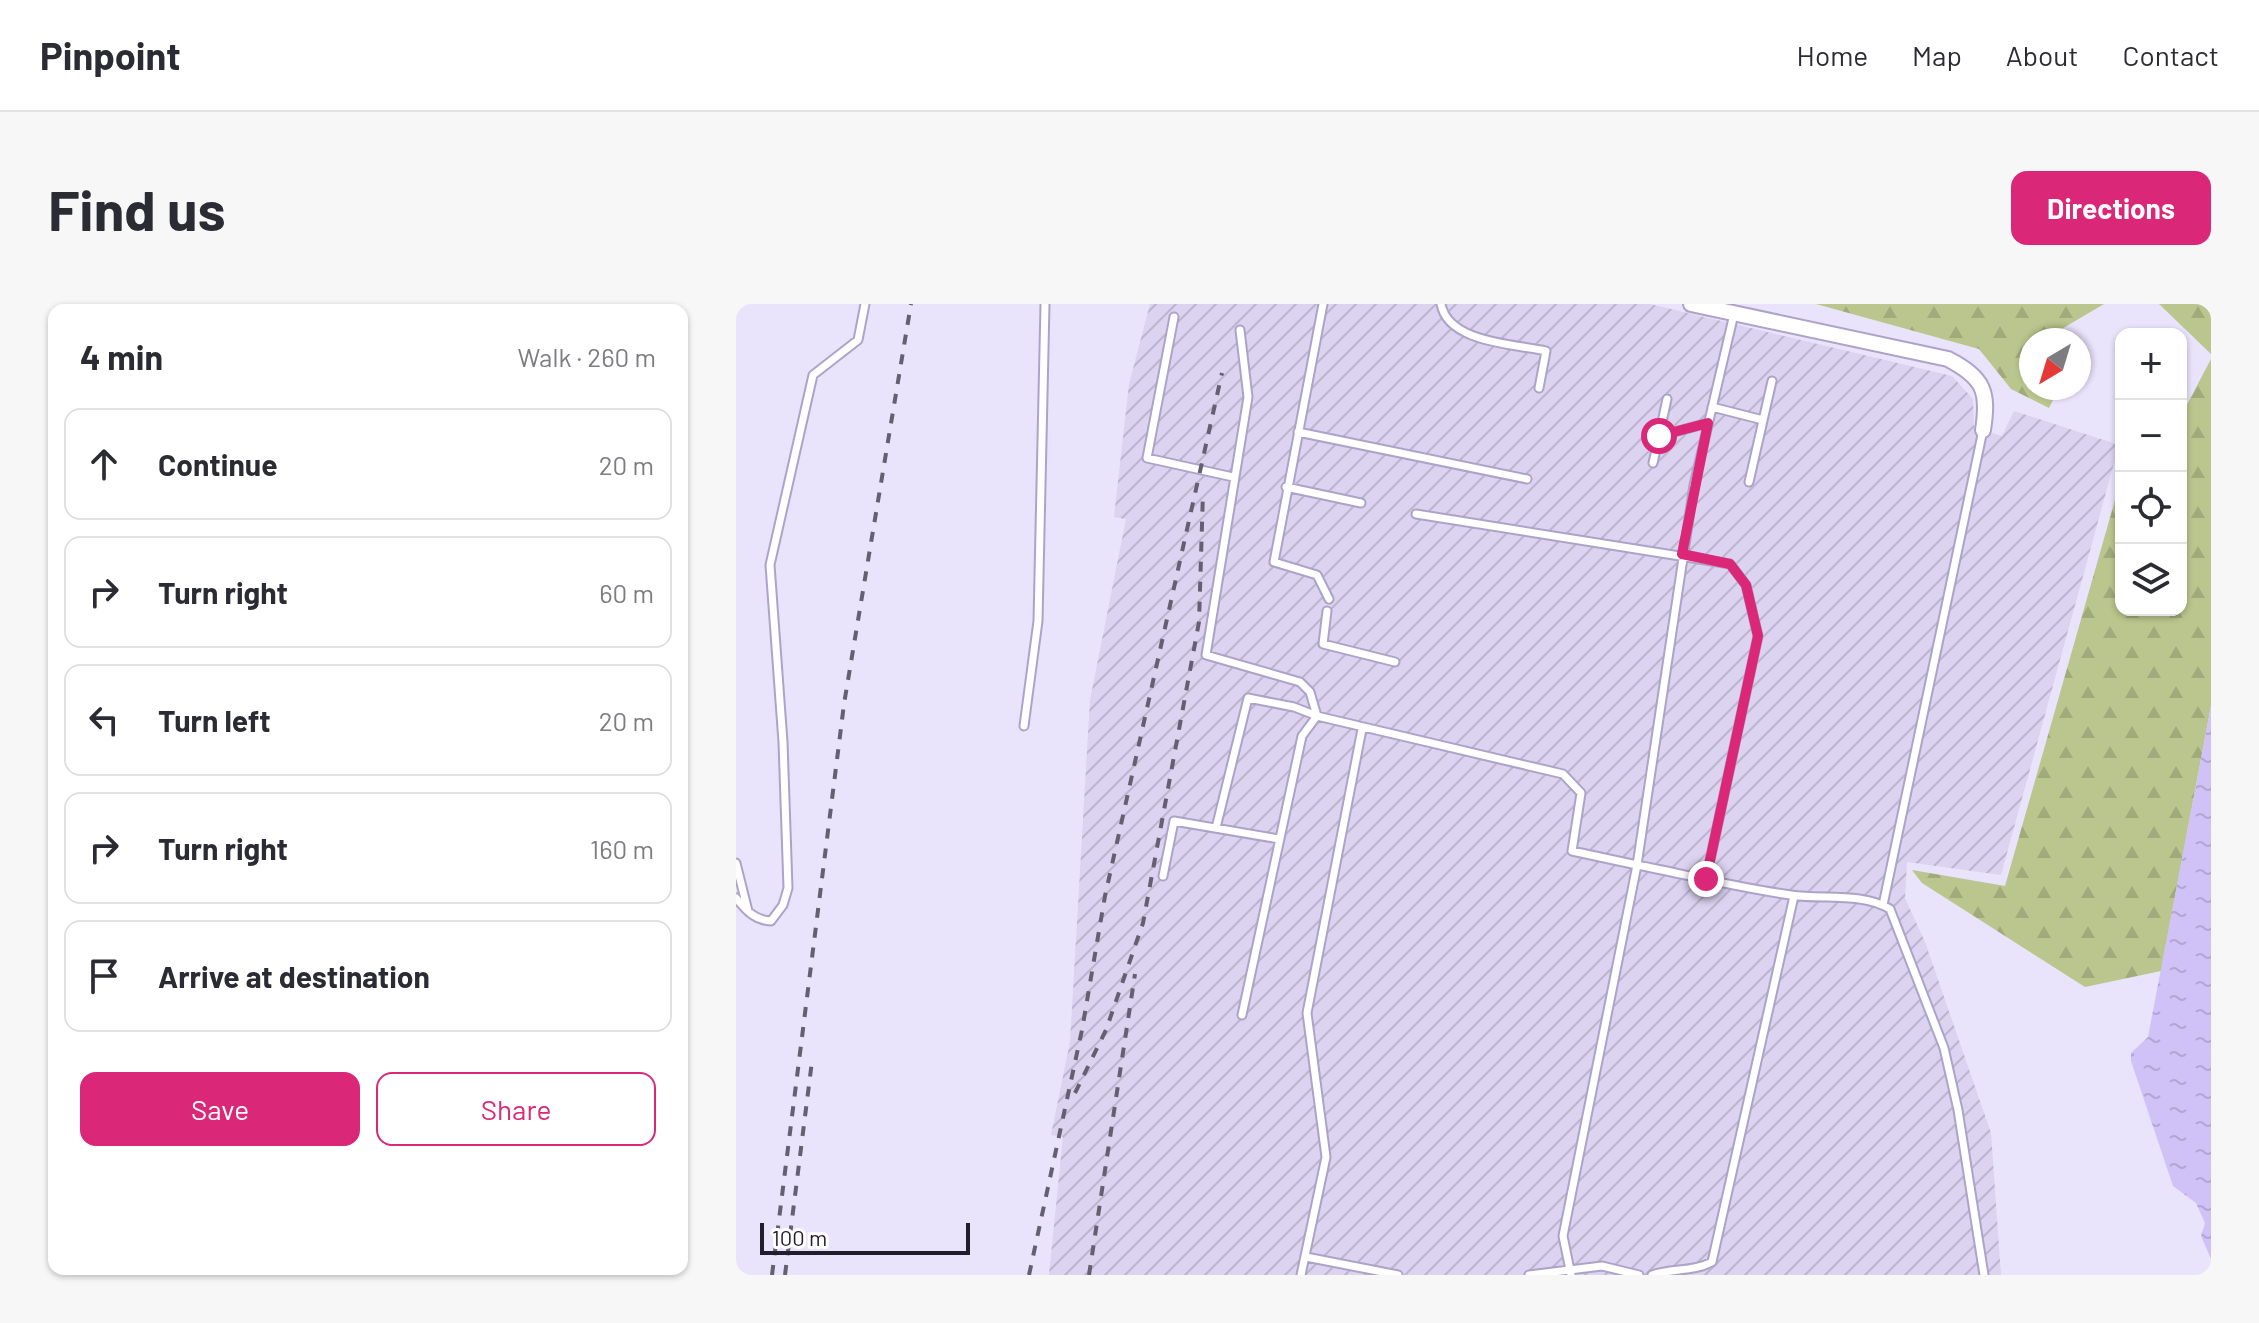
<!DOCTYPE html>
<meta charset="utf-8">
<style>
:root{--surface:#fff;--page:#f7f7f7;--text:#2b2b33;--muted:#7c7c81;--line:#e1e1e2;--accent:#db2777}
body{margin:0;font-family:Barlow,sans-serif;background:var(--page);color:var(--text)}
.controls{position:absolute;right:24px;top:24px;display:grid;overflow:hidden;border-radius:16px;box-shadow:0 2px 6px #0004}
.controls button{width:72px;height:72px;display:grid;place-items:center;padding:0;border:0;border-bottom:2px solid var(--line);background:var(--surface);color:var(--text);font:40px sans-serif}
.compass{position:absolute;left:1283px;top:24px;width:72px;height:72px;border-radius:50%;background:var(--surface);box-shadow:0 2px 6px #0004;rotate:218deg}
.scale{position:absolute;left:24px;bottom:20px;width:210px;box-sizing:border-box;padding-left:8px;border:4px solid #221d2c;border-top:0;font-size:22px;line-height:28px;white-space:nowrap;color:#221d2c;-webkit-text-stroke:6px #fff;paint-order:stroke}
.stop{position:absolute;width:24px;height:24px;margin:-18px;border:6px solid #db2777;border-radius:50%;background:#fff}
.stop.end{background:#db2777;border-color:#fff;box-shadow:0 2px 8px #0008}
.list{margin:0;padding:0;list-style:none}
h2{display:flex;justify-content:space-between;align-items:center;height:104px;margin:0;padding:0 32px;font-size:34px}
h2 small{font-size:26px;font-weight:400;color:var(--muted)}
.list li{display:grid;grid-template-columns:52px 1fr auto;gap:24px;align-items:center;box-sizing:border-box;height:112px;margin:0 16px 16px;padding:0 16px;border:2px solid var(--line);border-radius:16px}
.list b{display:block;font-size:30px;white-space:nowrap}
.list em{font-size:26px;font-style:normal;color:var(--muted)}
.actions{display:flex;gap:16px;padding:24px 32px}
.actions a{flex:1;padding:18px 0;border:2px solid var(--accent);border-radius:16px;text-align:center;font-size:28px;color:var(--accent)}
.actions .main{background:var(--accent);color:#fff}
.icon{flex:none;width:44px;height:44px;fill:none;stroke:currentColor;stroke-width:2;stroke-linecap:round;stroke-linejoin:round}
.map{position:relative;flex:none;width:1475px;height:971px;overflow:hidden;border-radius:16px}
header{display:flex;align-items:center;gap:48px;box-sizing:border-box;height:112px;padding:0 40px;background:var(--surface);border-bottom:2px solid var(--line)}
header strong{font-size:38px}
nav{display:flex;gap:44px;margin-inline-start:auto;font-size:28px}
.intro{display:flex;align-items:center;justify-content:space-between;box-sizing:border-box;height:192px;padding:0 48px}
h1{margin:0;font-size:56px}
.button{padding:20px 36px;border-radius:16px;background:var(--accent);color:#fff;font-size:28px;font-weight:700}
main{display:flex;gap:48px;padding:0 48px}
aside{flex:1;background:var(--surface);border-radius:16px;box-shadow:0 2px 6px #0004}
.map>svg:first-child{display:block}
.industrial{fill:url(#industrial-furrows)}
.forest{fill:url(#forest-firs)}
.water{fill:url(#water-ripples)}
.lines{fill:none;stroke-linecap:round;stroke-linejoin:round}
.service-casing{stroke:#ada3c9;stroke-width:11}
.minor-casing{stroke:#ada3c9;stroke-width:18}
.service{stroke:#fff;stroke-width:7}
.minor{stroke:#fff;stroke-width:14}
.rail{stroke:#645f71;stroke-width:4;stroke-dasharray:10 10;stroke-linecap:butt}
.route{stroke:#db2777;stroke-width:10}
</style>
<header>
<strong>Pinpoint</strong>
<nav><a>Home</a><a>Map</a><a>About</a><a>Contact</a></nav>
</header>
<div class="intro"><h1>Find us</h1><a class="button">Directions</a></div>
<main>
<aside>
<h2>4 min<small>Walk · 260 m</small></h2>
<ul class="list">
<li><svg class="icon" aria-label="ahead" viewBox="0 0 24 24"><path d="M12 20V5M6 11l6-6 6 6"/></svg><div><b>Continue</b></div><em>20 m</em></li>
<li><svg class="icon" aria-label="right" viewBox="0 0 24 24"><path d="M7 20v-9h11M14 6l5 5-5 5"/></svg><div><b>Turn right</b></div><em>60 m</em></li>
<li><svg class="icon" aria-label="left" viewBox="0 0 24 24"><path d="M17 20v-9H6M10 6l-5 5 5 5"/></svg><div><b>Turn left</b></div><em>20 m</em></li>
<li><svg class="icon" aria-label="right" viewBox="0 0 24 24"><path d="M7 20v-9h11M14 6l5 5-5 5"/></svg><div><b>Turn right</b></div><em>160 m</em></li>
<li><svg class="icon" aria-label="arrive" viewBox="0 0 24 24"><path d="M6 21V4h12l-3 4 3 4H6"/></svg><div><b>Arrive at destination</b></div></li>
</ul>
<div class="actions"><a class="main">Save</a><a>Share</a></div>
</aside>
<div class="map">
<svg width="1475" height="971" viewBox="0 0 1475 971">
<defs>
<pattern id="industrial-furrows" width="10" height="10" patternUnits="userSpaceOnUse" patternTransform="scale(2)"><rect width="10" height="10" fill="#dbd3f0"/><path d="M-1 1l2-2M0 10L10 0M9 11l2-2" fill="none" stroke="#bcb5ce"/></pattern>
<pattern id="forest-firs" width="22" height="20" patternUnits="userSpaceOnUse" patternTransform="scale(2)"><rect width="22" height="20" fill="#bac68d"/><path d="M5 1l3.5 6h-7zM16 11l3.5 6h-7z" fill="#a0aa7a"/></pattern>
<pattern id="water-ripples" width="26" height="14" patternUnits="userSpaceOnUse" patternTransform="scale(2)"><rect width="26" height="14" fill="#d0c2f6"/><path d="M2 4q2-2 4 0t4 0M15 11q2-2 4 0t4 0" fill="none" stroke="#b2a6d3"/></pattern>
</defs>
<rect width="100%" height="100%" fill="#e9e3fb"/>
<path class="industrial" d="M414 0H914L1216 72 1237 95 1238 123 1266 132 1278 107 1383 141 1265 571 1171 558 1169 594 1189 638 1255 829 1265 971H313L327 833 315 831 334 738 354 396 390 215 378 213 393 80Z"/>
<path class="forest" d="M1080 0H1368L1307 36H1295V84H1323L1313 104 1275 85 1243 45Z
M1423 0H1475V50Z
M1475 55V402L1425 667 1349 683 1186 579 1176 566 1269 582 1385 175V306H1445V112Z"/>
<path class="water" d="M1475 402V955L1465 932 1469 919 1460 899 1437 882 1395 757V749L1412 733Z"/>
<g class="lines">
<defs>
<path id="service" d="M587 0 538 258 581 271 593 295
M705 0C712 39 779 40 810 47L803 84
M998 10 958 181 901 561C952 571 1003 584 1055 591 1086 596 1126 588 1154 605L1208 744 1222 806 1248 971
M438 13 411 154 497 173
M504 26 512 93 470 351 564 378 574 388 581 412 827 470 845 489 836 547 901 561 827 932 835 971
M976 103 1027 116
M562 128 791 175
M923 132 931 95
M917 159 923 132 972 119
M1013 178 1036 77
M550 183 625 199
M680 210 994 260 1010 281 1022 332 970 575
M591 307 587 340 659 358
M288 422 302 317 309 0
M480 524 512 394 558 403 581 412 566 432 506 711
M0 559 12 607
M427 572 438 517 543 535
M0 594C11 607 18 616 35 617L47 601 52 584 47 438 34 261 77 71 122 36 129 0
M1147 601 1247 126
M570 953 662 971
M565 971 590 853 571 709 626 425
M793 971 866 962 903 971
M916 971C937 964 957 968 976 958L1058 592"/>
<path id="minor" d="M955 0 1212 55C1248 74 1253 87 1247 126"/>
</defs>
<use href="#service" class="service-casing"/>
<use href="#minor" class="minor-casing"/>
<use href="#service" class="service"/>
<use href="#minor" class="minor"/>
<path class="rail" d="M339 789 370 726 407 619 463 318 467 188
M36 971 108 400 175 0
M49 971 76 757
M293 971 346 726 369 592 486 69
M353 971 399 670"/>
</g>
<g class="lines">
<path class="route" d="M923 132 972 119 946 250 994 260 1010 281 1022 332 970 575"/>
</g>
</svg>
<div class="controls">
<button>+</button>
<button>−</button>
<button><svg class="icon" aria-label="locate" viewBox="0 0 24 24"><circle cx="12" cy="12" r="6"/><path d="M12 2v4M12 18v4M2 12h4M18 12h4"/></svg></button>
<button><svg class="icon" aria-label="layers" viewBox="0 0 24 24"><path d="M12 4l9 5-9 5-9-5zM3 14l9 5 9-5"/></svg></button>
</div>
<svg class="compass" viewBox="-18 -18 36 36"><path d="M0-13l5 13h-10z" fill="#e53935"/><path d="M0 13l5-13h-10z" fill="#7c7c81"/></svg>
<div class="scale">100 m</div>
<div class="stop" style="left:923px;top:132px"></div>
<div class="stop end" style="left:970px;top:575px"></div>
</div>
</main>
